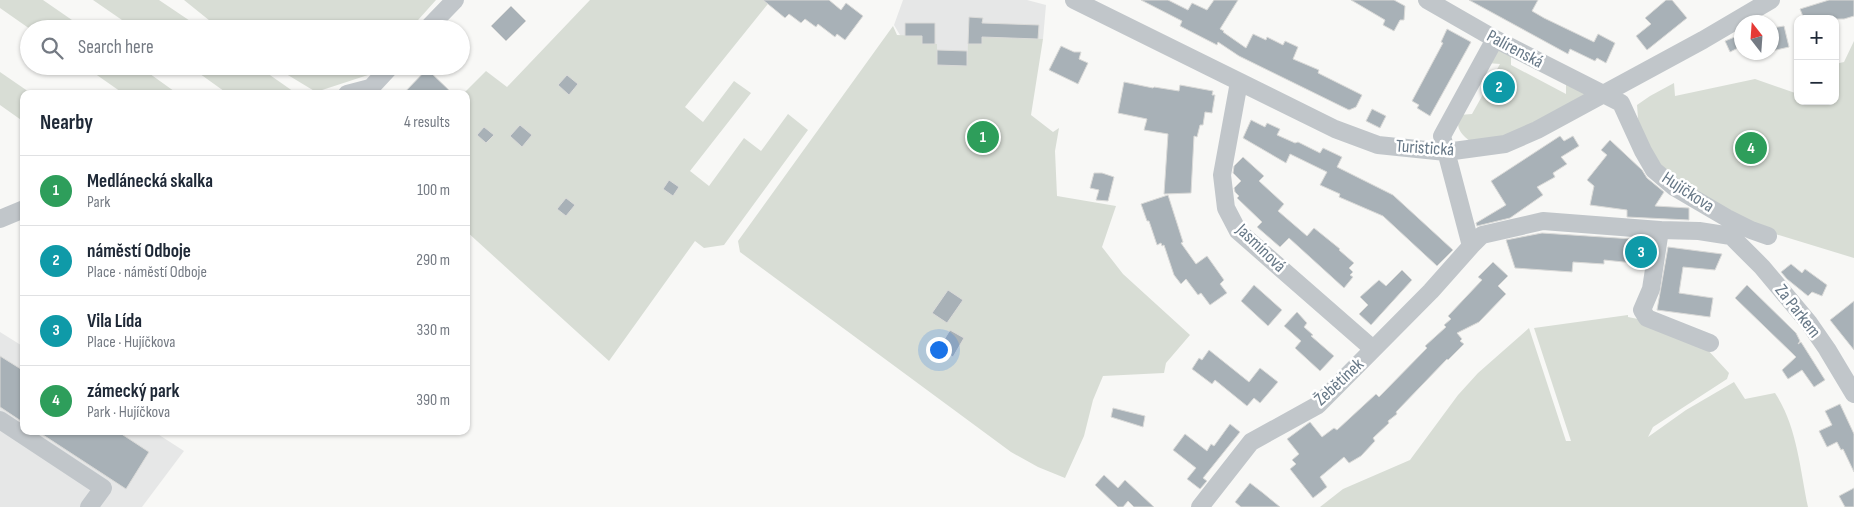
<!DOCTYPE html>
<meta charset="utf-8">
<style>
:root{--surface:#fff;--page:#f6f6f7;--text:#1f2937;--muted:#747a83;--line:#e0e1e3;--accent:#e35a2b}
body{margin:0;font-family:"Sofia Sans Condensed",sans-serif;background:var(--page);color:var(--text)}
.controls{position:absolute;right:15px;top:15px;display:grid;overflow:hidden;border-radius:10px;box-shadow:0 1px 4px #0004}
.controls button{width:45px;height:45px;display:grid;place-items:center;padding:0;border:0;border-bottom:1px solid var(--line);background:var(--surface);color:var(--text);font:25px sans-serif}
.compass{position:absolute;left:1734px;top:15px;width:45px;height:45px;border-radius:50%;background:var(--surface);box-shadow:0 1px 4px #0004;rotate:343deg}
.you{position:absolute;left:938px;top:349px;width:18px;height:18px;margin:-12px;border:4px solid #fff;border-radius:50%;background:#1a73e8;box-shadow:0 0 0 8px #1a73e833}
.badge{display:grid;place-items:center;width:32px;height:32px;border-radius:50%;background:var(--accent);color:#fff;font-size:16px;font-weight:700}
.pin{position:absolute;translate:-50% -50%;border:2px solid #fff;box-shadow:0 1px 5px #0006}
.list{margin:0;padding:0;list-style:none}
h2{display:flex;justify-content:space-between;align-items:center;height:65px;margin:0;padding:0 20px;font-size:21px}
h2 small{font-size:16px;font-weight:400;color:var(--muted)}
.list li{display:grid;grid-template-columns:32px 1fr auto;gap:15px;align-items:center;box-sizing:border-box;height:70px;padding:0 20px;border-top:1px solid var(--line)}
.list b{display:block;font-size:19px;white-space:nowrap}
.list p{margin:0;font-size:16px;white-space:nowrap;color:var(--muted)}
.list em{font-size:16px;font-style:normal;color:var(--muted)}
.icon{flex:none;width:28px;height:28px;fill:none;stroke:currentColor;stroke-width:2;stroke-linecap:round;stroke-linejoin:round}
.map{position:relative;flex:none;width:1854px;height:507px;overflow:hidden}
.search{position:absolute;background:var(--surface);box-shadow:0 1px 4px #0004;left:20px;top:20px;width:450px;height:55px;display:flex;align-items:center;gap:12px;box-sizing:border-box;padding:0 18px;border-radius:28px;color:var(--muted);font-size:19px}
.panel{position:absolute;background:var(--surface);box-shadow:0 1px 4px #0004;left:20px;top:90px;width:450px;height:345px;border-radius:10px}
.map>svg:first-child{display:block}
.built{fill:#e6e7e7}
.green{fill:#d8ddd5}
.building{fill:#a8b1b7;stroke:#dadad8}
.lines{fill:none;stroke-linecap:round;stroke-linejoin:round}
.minor{stroke:#c1c6ca;stroke-width:18}
.labels{text-anchor:middle;dominant-baseline:central;stroke-width:5;stroke-linejoin:round;paint-order:stroke}
.street-label{font-size:18px;fill:#677887;stroke:#fff}
</style>
<div class="map">
<svg width="1854" height="507" viewBox="0 0 1854 507">
<rect width="100%" height="100%" fill="#f8f8f6"/>
<path class="built" d="M903 0H1027L1046 5 1043 39 969 71 935 68 903 40 894 25Z
M0 332 24 347V431H153L184 451 142 507H0Z"/>
<path class="green" d="M0 0H43L85 29H30L0 8Z
M93 0H159L202 29H135Z
M184 0H436L410 29H220Z
M590 0H771L685 107 703 122 734 81 751 93 690 171 709 186 744 138 761 151 788 114 808 130 724 245 704 248 695 241 609 361 466 231V94H463L486 71 507 87Z
M893 26 897 35 922 36V44H937V65L967 66 968 44H981L982 32 988 37 1043 39 1031 115 1053 132 1059 128 1055 151 1057 196 1116 206 1102 247 1123 274 1190 335 1166 363 1164 373 1103 376 1093 400 1084 436 1065 478 1038 467 1011 452 740 252 738 241Z
M1854 41V258L1772 233 1691 189 1657 165 1639 131 1637 105 1650 96 1674 83 1675 96 1755 79 1798 94V101H1835V64L1844 62Z
M1499 45 1511 51V65L1566 94V82L1588 94 1550 115 1501 139 1471 142C1460 133 1456 129 1459 115L1472 114 1500 64 1487 63Z
M84 66H139L178 94H124Z
M189 66H257L297 94H228Z
M273 66H376L368 75 316 92Z
M0 72 32 94H24V122L0 105Z
M1628 315V317L1643 320 1706 348 1729 373 1727 379 1653 427 1648 437 1686 410 1734 382 1745 399 1775 393C1797 426 1800 469 1808 507H1320L1343 489 1410 460 1458 395 1478 373 1529 328 1566 441H1571L1534 328Z"/>
<path class="building" d="M763 0H829L841 10 846 3 863 16 845 40 837 34 835 37 818 24 816 27 805 19 801 23 789 14 785 18Z
M1141 0H1168L1188 10 1192 3 1207 10 1214 0H1238L1220 29 1224 31 1223 32 1246 48 1253 34 1266 40 1267 37 1283 45 1285 41 1298 47 1293 59 1319 70 1318 73 1362 95 1356 107 1349 110 1239 56 1218 42 1217 45 1180 26 1182 21Z
M1351 0H1394L1405 6 1404 20H1400L1394 31 1383 25 1385 20Z
M1469 0H1538L1532 11 1544 18 1594 42 1598 34 1615 43 1606 63 1597 58 1595 61 1570 49 1568 54Z
M1666 0H1672L1687 18 1647 50 1636 36 1651 24 1645 18Z
M1829 0H1854V16L1844 19H1804L1800 9Z
M511 6 526 21 506 41 491 26Z
M969 17 983 18 982 23 1039 25 1038 39 982 37V44H968Z
M905 23H935V44H922V36H905Z
M1784 26 1789 47 1772 51V28Z
M1447 29 1471 42 1430 116 1417 108 1419 105 1412 101 1443 43 1441 42Z
M1742 34V46L1730 52 1725 41Z
M1061 46 1074 52H1081L1079 59 1088 63 1078 84 1049 70Z
M937 50 967 51V66L937 65Z
M427 69 453 94H403Z
M567 75 578 84 569 95 558 85Z
M1124 82 1153 88 1154 87 1179 91 1180 85 1213 91 1212 95H1215L1212 113 1205 112 1203 125H1200L1197 137 1194 136 1191 193 1164 194 1168 134 1144 130 1147 119 1118 113Z
M1372 109 1386 116 1380 128 1366 121Z
M1251 120 1265 127 1267 123 1280 129 1277 135 1295 143 1298 142 1320 153 1323 148 1342 157 1337 167 1393 195 1453 250 1437 266 1383 216 1339 197 1340 194 1320 185 1327 172 1290 154 1286 163 1243 138Z
M520 125 532 135 522 147 510 136Z
M484 127 494 135 486 143 477 135Z
M1560 136 1564 141 1573 136 1579 146 1561 157 1567 164 1553 173 1555 177 1537 187 1543 195 1510 218 1477 226 1476 223 1506 205 1491 181Z
M1610 140 1642 170 1647 178 1664 192 1655 206 1689 208V220L1627 217V210L1590 205 1594 186 1587 180 1607 155 1601 150Z
M1243 157 1264 176 1259 181 1284 204 1278 211 1307 236 1314 228 1340 249 1339 250 1354 263 1349 268 1353 272 1350 275 1353 277 1344 288 1289 238 1280 247 1257 227 1262 222 1237 198 1239 196 1235 192 1234 188 1241 181 1233 173 1234 166Z
M1094 173H1102L1114 177 1108 201 1096 200 1099 190 1090 188Z
M669 180 679 187 673 196 663 189Z
M1168 195 1183 242 1181 243 1196 264 1207 256 1224 280 1220 284 1227 293 1210 305 1201 293 1198 295 1186 279 1181 284 1174 275 1164 245 1162 246 1161 243 1157 245 1149 221H1147L1141 204Z
M566 198 575 205 566 216 557 209Z
M1542 233 1648 240 1644 264 1604 260V264L1573 262 1572 272 1515 268 1506 240Z
M1668 247 1722 254 1715 270 1683 267 1679 293 1713 298 1710 317 1657 310Z
M1493 262 1508 276 1498 286 1506 294 1479 322 1457 333 1462 339 1460 341 1464 344 1448 360 1447 359 1396 412 1397 414 1388 421 1389 423 1373 438 1375 441 1361 456 1349 463 1344 457 1320 477 1327 487 1313 498 1290 469 1296 464 1292 460 1299 454 1287 439 1310 422 1322 437 1334 428 1337 430 1376 394 1379 397 1427 348 1425 346 1446 327 1444 325 1451 319 1448 316 1482 280 1478 277Z
M1791 264 1802 273 1805 269 1827 285 1822 296 1812 292 1808 296 1787 279 1781 272Z
M1402 270 1412 280 1371 325 1359 314 1368 305 1360 297 1379 280 1386 286Z
M1254 285 1282 310 1268 326 1241 301Z
M1747 285 1796 333 1800 341 1798 344 1801 342 1825 380 1814 387 1802 370 1788 379 1782 370 1796 357 1735 298Z
M948 290 963 300 947 323 932 313Z
M1854 301V350L1830 320Z
M1297 312 1307 323 1304 327 1313 335 1311 336 1334 356 1320 371 1295 348 1301 341 1284 326Z
M950 330 964 338 953 357 939 348Z
M1209 350 1249 382 1260 368 1278 382 1260 403 1254 398 1247 406 1215 380 1212 384 1192 369 1199 358 1202 360Z
M0 356 24 371V423L0 407Z
M1840 404 1854 434V472L1843 449 1841 450 1837 442 1827 447 1819 431 1832 425 1825 411Z
M1113 408 1145 416 1143 427 1111 417Z
M1230 424 1240 432 1203 478 1207 481 1200 489 1187 479 1196 468 1173 450 1185 434 1207 451 1211 444 1214 446Z
M37 431H117L149 452 126 489Z
M1104 475 1118 488 1125 480 1154 507H1134L1128 501 1123 507H1118L1095 485Z
M1250 483 1263 493 1280 507H1241L1235 502Z
M1854 488V507H1845L1839 496Z"/>
<g class="lines">
<path class="minor" d="M1074 0 1335 129 1378 145 1446 152 1505 144 1537 130 1703 40 1771 0
M1427 0 1495 39 1621 103 1643 151 1654 170 1674 187 1727 218 1751 230 1768 236
M427 29 455 0
M1495 39 1442 136 1471 246 1482 235 1543 221 1660 230 1699 231 1731 236 1762 267 1809 323 1827 349 1854 394
M1239 82 1222 175 1226 208 1238 231 1373 349
M347 94 370 88
M365 94 391 66
M0 219 24 209
M1660 230 1651 289 1642 310 1647 318 1710 343
M0 420 103 488 89 507
M1200 507 1251 442 1318 405 1431 291 1471 246"/>
</g>
<g class="labels">
<g class="street-label">
<text transform="translate(1515 49) rotate(28)">Palírenská</text>
<text transform="translate(1425 148) rotate(4)">Turistická</text>
<text transform="translate(1688 192) rotate(33)">Hujíčkova</text>
<text transform="translate(1261 248) rotate(44)">Jasmínová</text>
<text transform="translate(1798 311) rotate(52)">Za Parkem</text>
<text transform="translate(1339 382) rotate(-43)">Žebětínek</text>
</g>
</g>
</svg>
<div class="controls">
<button>+</button>
<button>−</button>
</div>
<svg class="compass" viewBox="-18 -18 36 36"><path d="M0-13l5 13h-10z" fill="#e53935"/><path d="M0 13l5-13h-10z" fill="#747a83"/></svg>
<div class="you"></div>
<div class="pin badge" style="left:983px;top:137px;background:#2e9e5b">1</div>
<div class="pin badge" style="left:1499px;top:87px;background:#0f9aa8">2</div>
<div class="pin badge" style="left:1641px;top:252px;background:#0f9aa8">3</div>
<div class="pin badge" style="left:1751px;top:148px;background:#2e9e5b">4</div>
<div class="search"><svg class="icon" aria-label="search" viewBox="0 0 24 24"><circle cx="10" cy="10" r="6"/><path d="M15 15l6 6"/></svg>Search here</div>
<section class="panel">
<h2>Nearby<small>4 results</small></h2>
<ul class="list">
<li><span class="badge" style="background:#2e9e5b">1</span><div><b>Medlánecká skalka</b><p>Park</p></div><em>100 m</em></li>
<li><span class="badge" style="background:#0f9aa8">2</span><div><b>náměstí Odboje</b><p>Place · náměstí Odboje</p></div><em>290 m</em></li>
<li><span class="badge" style="background:#0f9aa8">3</span><div><b>Vila Lída</b><p>Place · Hujíčkova</p></div><em>330 m</em></li>
<li><span class="badge" style="background:#2e9e5b">4</span><div><b>zámecký park</b><p>Park · Hujíčkova</p></div><em>390 m</em></li>
</ul>
</section>
</div>
